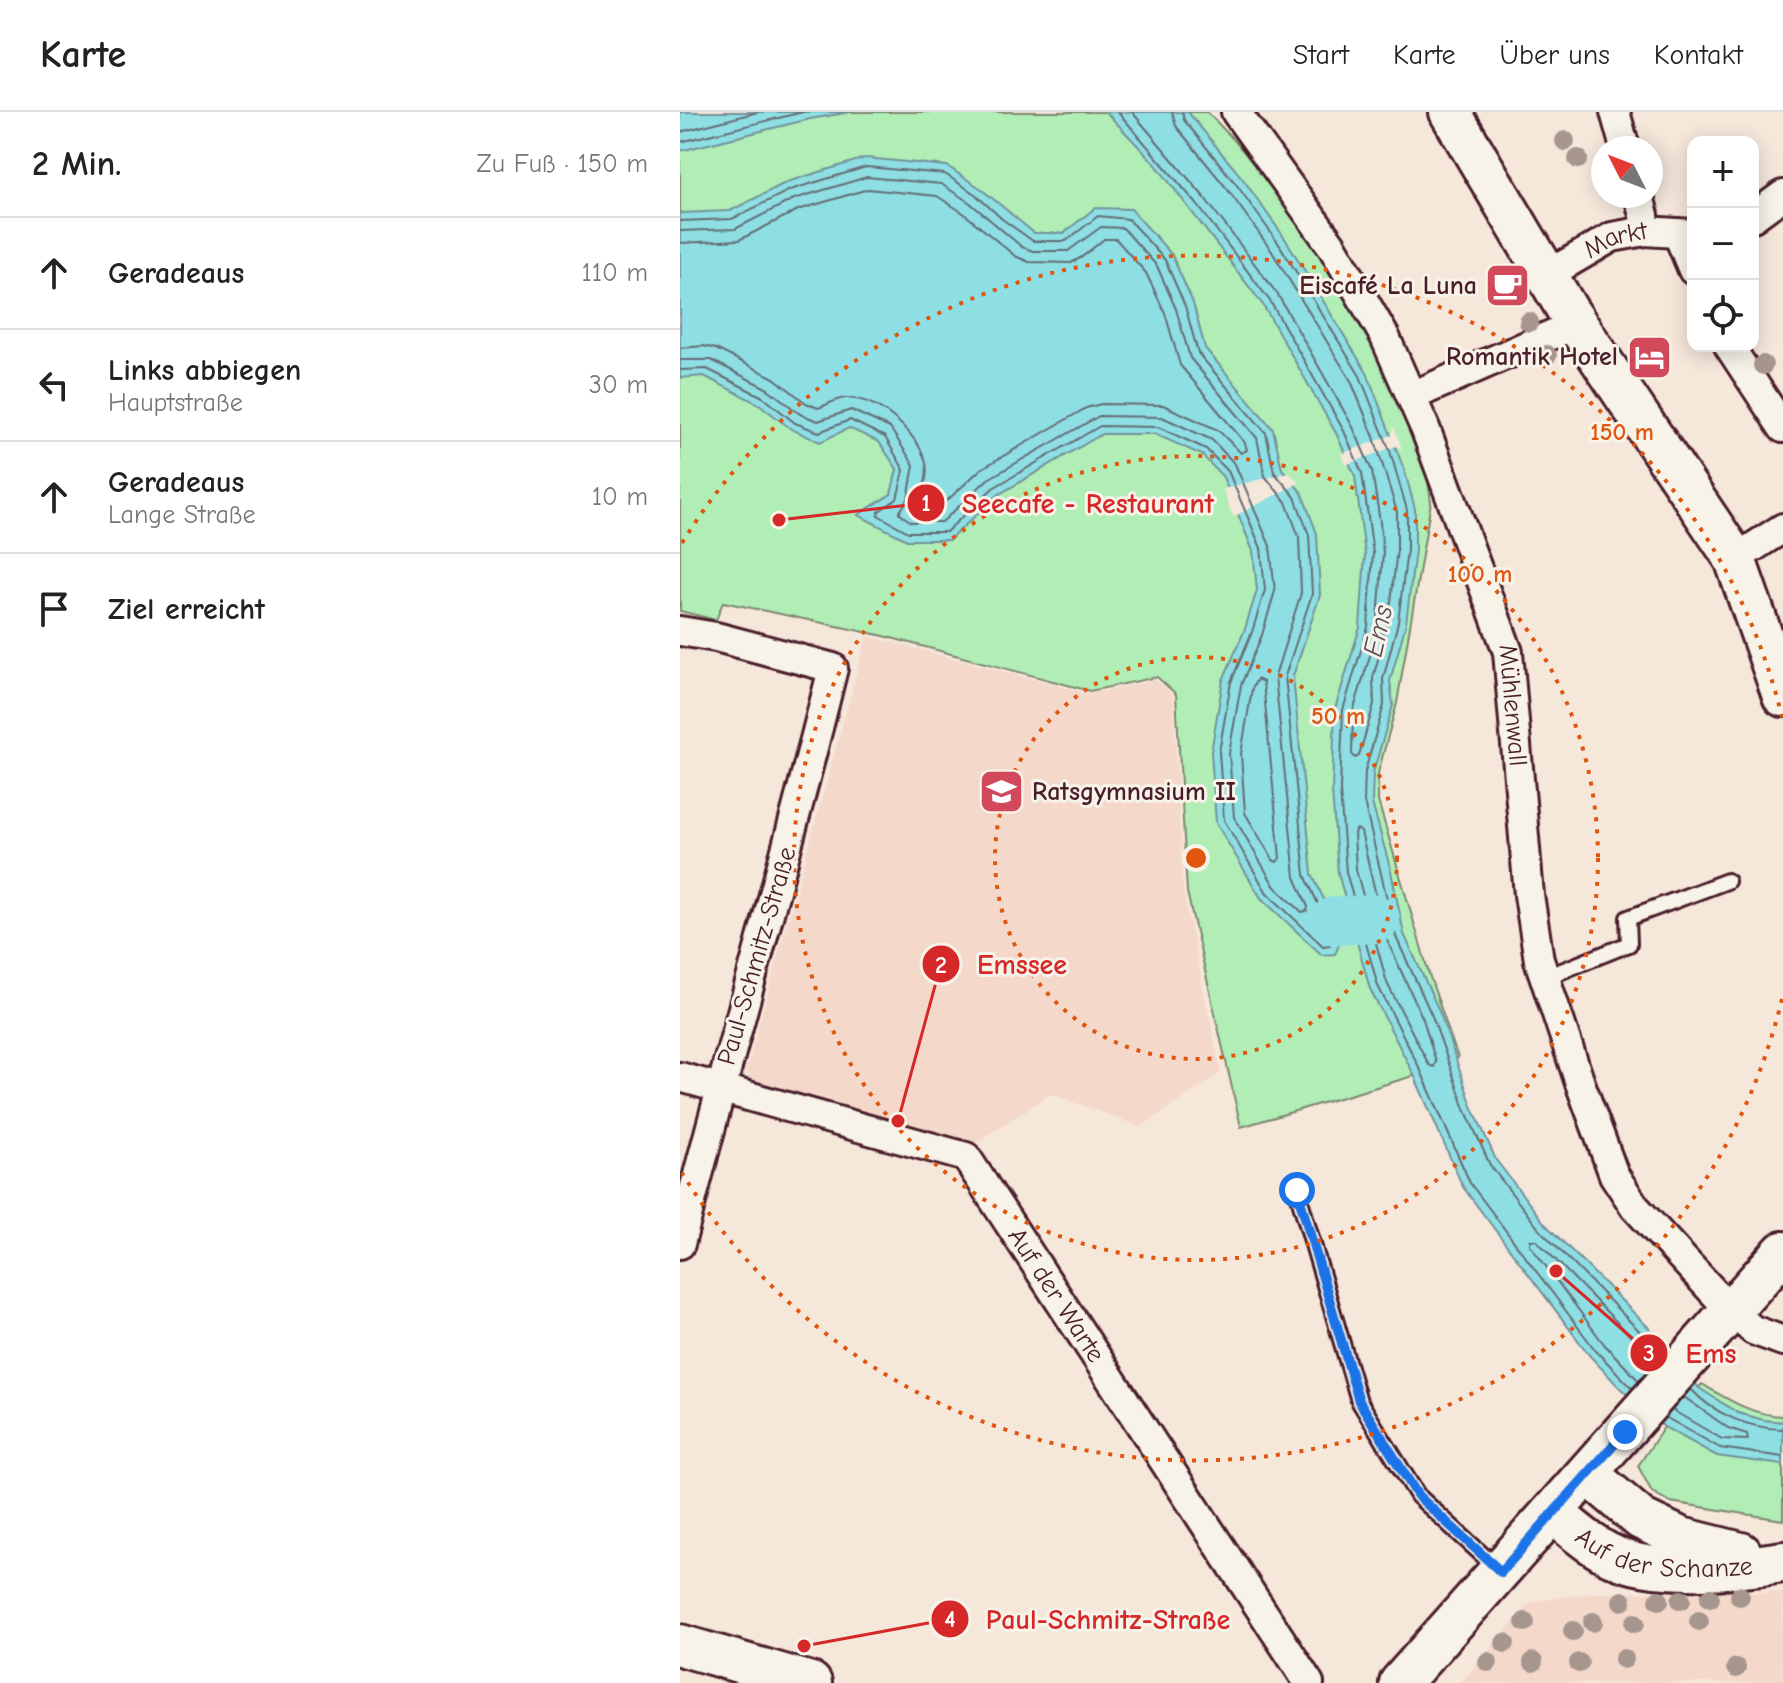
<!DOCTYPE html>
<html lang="de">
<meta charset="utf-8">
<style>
:root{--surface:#fff;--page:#f2f2f2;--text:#222;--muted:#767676;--line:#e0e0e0}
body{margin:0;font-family:"Comic Neue",sans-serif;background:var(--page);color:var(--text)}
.controls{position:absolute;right:24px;top:24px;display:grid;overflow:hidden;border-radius:16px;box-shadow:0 4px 20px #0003}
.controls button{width:72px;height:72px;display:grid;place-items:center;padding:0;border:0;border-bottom:2px solid var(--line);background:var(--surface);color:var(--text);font:40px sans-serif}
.compass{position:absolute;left:911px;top:24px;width:72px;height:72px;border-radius:50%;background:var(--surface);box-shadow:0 4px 20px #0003;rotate:312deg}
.stop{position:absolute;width:24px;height:24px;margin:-18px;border:6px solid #1a73e8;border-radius:50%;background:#fff}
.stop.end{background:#1a73e8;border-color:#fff;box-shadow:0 2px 8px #0008}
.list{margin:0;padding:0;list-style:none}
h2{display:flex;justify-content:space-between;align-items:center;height:104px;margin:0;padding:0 32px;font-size:34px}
h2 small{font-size:26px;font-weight:400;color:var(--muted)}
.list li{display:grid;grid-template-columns:52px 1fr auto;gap:24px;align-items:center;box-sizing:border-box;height:112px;padding:0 32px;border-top:2px solid var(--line)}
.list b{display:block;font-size:30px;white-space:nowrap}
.list p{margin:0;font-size:26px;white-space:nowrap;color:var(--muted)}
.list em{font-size:26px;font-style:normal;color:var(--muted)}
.icon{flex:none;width:44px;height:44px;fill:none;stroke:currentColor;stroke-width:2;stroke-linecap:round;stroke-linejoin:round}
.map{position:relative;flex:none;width:1103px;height:1571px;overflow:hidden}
header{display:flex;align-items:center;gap:48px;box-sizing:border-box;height:112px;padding:0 40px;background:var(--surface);border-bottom:2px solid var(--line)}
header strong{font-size:38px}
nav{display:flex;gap:44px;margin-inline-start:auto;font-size:28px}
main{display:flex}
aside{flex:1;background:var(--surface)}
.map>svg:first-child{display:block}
.built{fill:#f4d9cb}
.green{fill:#b0eeb5;stroke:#7d8670;stroke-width:2}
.water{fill:#8edfe4;stroke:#73929a;stroke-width:2}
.pier{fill:#f6e7db}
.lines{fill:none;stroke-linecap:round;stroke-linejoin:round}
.shore{stroke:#656c75;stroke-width:2}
.river{stroke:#8edfe4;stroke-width:48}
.lane-casing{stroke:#4a1f2b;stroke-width:20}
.street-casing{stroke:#4a1f2b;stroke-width:34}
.secondary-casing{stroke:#4a1f2b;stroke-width:46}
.lane{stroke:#f7f3e8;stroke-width:14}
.street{stroke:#f7f3e8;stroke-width:28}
.secondary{stroke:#f7f3e8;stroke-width:40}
.tree{fill:#a6968d}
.route{stroke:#1a73e8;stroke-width:10}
.ring{fill:none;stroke:#e0560e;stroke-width:4;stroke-dasharray:4 8}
.labels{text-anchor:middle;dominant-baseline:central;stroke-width:6;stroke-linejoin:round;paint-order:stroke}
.street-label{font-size:26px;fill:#4a1f2b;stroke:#f7f3e8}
.poi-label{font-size:26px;font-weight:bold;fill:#4a1f2b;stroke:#f7f3e8;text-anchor:end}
.water-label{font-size:28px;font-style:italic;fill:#5b4f59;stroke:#f7f3e8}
.centre{fill:#e0560e;stroke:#f7f3e8;stroke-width:4}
.ring-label{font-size:24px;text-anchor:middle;font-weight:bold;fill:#e0560e;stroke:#f7f3e8;stroke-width:6;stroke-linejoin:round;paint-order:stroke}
.leader{fill:none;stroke:#d62828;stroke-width:3}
.callout-dot{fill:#d62828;stroke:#f7f3e8;stroke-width:3}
.mark-label{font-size:24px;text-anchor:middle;font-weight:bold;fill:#fff}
.callout-label{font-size:28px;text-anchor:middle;font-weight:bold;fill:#d62828;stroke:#f7f3e8;stroke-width:6;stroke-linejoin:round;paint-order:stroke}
</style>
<header>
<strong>Karte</strong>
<nav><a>Start</a><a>Karte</a><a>Über uns</a><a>Kontakt</a></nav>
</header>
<main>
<aside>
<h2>2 Min.<small>Zu Fuß · 150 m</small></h2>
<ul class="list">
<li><svg class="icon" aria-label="ahead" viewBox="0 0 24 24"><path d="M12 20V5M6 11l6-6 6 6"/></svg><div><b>Geradeaus</b></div><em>110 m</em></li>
<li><svg class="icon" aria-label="left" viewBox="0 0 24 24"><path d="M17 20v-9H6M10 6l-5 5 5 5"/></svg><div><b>Links abbiegen</b><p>Hauptstraße</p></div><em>30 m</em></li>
<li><svg class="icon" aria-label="ahead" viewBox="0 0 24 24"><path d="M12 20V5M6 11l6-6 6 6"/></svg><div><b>Geradeaus</b><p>Lange Straße</p></div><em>10 m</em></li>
<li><svg class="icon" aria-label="arrive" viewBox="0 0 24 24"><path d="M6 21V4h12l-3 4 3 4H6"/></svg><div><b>Ziel erreicht</b></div></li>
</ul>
</aside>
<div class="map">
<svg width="1103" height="1571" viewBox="0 0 1103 1571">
<rect width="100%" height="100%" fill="#f6e7db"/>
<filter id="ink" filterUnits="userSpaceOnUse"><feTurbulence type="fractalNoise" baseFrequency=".0125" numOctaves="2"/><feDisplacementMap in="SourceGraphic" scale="16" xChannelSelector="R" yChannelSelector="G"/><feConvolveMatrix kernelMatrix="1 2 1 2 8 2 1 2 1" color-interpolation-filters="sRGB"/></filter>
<g filter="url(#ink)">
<path class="built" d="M187 524 410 582 476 568 493 582 503 778 541 961 461 1015 371 982 295 1031 71 967 66 959Z
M1103 1480V1571H780L851 1490 908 1481Z"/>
<path class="green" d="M0 0H527L554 28 626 116 687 207 743 334 751 390 717 591 698 661V689L750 865 778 946 730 965 561 1015 507 780 496 582 477 565 410 579 204 524 43 490 36 508 0 499Z
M1022 1272C1049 1288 1072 1303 1103 1304V1408L990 1390 972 1380 958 1354 984 1315Z"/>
<path class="water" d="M0 0H171L130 7 0 39Z
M426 0H508L563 67 606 128 687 261 725 360 735 397V438L726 511 710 569 713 593 693 661 692 691 711 759 724 822 760 901 792 994 816 1048 865 1112 983 1230 1019 1276 1058 1301 1084 1308 1103 1310V1353L1037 1344 984 1315 940 1276 910 1244 783 1075 734 963 690 877 658 761 652 679 655 597 680 515 685 442 675 364 657 323 583 193 476 53Z
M185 46 267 54 300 76 354 121H384L415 96 451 97 492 143 513 191 525 236 593 317 602 357 622 381 637 422 640 483 613 564 632 762 654 809 660 831 655 842 642 843 581 786 536 711 531 640 543 568 565 517 577 478 573 439 543 365 522 343 475 322H422L318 383 269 428H227L178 403 211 382 217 357 199 330 169 316 140 330 111 317 79 292 24 264 0 266V101L50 99 107 70Z"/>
<path class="pier" d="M714 315 722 338 716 334 665 353 661 342 712 323Z
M609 360 619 371 553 405 543 377Z"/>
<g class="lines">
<path class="shore" d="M438 0 516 91 590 189 664 319 682 361 693 441 688 515 663 598 660 678 666 760 698 874 741 959 790 1071 916 1239 952 1276
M452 0 524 85 598 183 673 315 692 359 700 410 703 441 697 519 703 523 709 508 717 437V400L694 325 671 269 591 138 548 78 496 14 492 0
M502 0 504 8 556 72 599 132 680 264 710 339 727 398V438L718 510 703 567 704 593 685 659 684 690 716 825 752 904 785 997 810 1053 859 1117 982 1242
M0 20 78 0
M0 30 123 0
M0 109 52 107 110 78 186 55 265 62 295 82 322 107 353 129H386L418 104 448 107 485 148 505 194 518 241 586 321 594 360 615 385 629 423 632 482 605 564 625 763 647 812 650 833 643 834 587 781 544 708 539 640 551 570 572 520 585 478 581 436 548 359 526 337 478 315 420 314 313 376 266 420H228L198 403 199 399 217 387 224 358 205 325 170 308 139 320 115 311 83 285 27 257 0 258
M0 119 55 117 114 87 187 65 261 72 289 90 342 135 353 139H388L421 115 443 116 477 154 496 197 510 246 577 326 585 364 606 390 619 425 621 481 595 564 615 765 628 795 627 799 622 800 595 775 554 705 549 641 561 573 582 523 595 479 590 434 555 352 532 328 482 305 419 304 308 367 262 410H231L219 401 228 387 234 353 210 316 171 298 138 309 120 302 88 277 31 248H0
M0 131 59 128 118 98 188 77 257 84 282 100 335 144 349 150 391 151 402 145 424 127H436L466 161 485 201 500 253 565 331 567 338 561 341 538 318 483 293 421 292 406 296 301 357 258 397 242 398 239 394C242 381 249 364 246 351 239 322 198 285 167 286 157 286 148 293 138 296L126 291 94 266 36 237 24 234 0 236
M700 524 703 529 693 566 694 592 679 644 675 646 672 642 673 600 695 527Z
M577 567 583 570 600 746 597 750 593 748 565 701 561 642 572 577Z
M677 717 681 720 706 826 743 907 756 950 754 955 749 953 707 871 676 758 674 721Z
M959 1269 924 1232 850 1133V1128H856L976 1250
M1011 1277C1033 1302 1070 1317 1103 1317
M992 1298 1042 1327 1068 1328 1067 1322 1048 1316 1004 1285
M985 1305 1040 1336 1103 1345"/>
<path class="river" d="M654 809 696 807"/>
<defs>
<path id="lane" d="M864 866 949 832 948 806 1047 769
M617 1078 679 1289 738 1384 818 1457"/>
<g id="street">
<path id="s1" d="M556 0 652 134 705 225 745 316 828 540 849 783 859 848 900 971 934 1063 955 1095 1051 1199 1073 1218 1103 1229"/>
<path d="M935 0 945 36"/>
<path d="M959 84 964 103 965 119"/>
<path d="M1073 105 1103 83"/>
<path d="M998 122 1013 158"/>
<path id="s2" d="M867 163 932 125 965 119 1013 122"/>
<path d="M1049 234 1103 316"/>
<path d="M732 284 896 212"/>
<path d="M1055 447 1103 416"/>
<path d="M0 519 36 525 153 556C106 749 49 940 0 1132"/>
<path id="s3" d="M0 965 286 1045 629 1571"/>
</g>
<g id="secondary">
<path d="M770 0 888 199 1055 447 1103 584"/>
<path d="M908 1362 961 1407 1001 1426 1061 1441"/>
<path id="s4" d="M873 1401C892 1416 911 1434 933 1444 972 1464 1059 1457 1103 1450"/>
<path d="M0 1533 131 1571"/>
<path d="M720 1571 1103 1140"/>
</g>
</defs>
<use href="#lane" class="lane-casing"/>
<use href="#street" class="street-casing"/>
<use href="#secondary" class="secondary-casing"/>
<use href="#lane" class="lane"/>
<use href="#street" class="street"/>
<use href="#secondary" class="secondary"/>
</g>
<g class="tree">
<circle cx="885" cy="29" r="10"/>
<circle cx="898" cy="47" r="10"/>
<circle cx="849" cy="210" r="10"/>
<circle cx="867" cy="243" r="10"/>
<circle cx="1083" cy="253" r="10"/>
<circle cx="1060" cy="1484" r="10"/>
<circle cx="1030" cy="1486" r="10"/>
<circle cx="979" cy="1488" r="10"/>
<circle cx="1001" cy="1488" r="10"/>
<circle cx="942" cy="1489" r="10"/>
<circle cx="1019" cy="1509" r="10"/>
<circle cx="845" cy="1510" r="10"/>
<circle cx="913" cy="1510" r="10"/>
<circle cx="955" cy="1511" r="10"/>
<circle cx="893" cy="1519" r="10"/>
<circle cx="825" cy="1531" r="10"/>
<circle cx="944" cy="1547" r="10"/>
<circle cx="808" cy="1550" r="10"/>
<circle cx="853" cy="1550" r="10"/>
<circle cx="899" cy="1551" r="10"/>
<circle cx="1056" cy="1556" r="10"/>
</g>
</g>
<g class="lines" filter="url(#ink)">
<path class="route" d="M617 1078 679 1289 738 1384 821 1460 945 1320"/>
</g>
<g class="ring">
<circle cx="516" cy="746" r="201"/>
<circle cx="516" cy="746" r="402"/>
<path d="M1102 887A603 603 0 0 1 2 1061M2 431A603 603 0 0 1 1102 605"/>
</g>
<defs>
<symbol id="cafe-square" viewBox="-11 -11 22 22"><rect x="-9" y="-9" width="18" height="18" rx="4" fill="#d1495b" stroke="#f7f3e8"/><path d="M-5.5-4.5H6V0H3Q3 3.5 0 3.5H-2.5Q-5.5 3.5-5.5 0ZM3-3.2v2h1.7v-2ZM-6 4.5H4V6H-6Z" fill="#fff"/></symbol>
<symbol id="hotel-square" viewBox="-11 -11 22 22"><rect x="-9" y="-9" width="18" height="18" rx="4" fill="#d1495b" stroke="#f7f3e8"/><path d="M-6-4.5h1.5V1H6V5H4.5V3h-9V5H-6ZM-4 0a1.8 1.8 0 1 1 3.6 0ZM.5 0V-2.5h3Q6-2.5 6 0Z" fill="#fff"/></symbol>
<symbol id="school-square" viewBox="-11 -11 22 22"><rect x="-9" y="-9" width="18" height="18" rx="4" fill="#d1495b" stroke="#f7f3e8"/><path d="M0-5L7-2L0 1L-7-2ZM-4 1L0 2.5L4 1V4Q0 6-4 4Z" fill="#fff"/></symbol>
</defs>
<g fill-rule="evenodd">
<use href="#cafe-square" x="802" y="148" width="51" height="51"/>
<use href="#hotel-square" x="944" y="220" width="51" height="51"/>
<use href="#school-square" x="296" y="654" width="51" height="51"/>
</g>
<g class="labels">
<g class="street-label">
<text stroke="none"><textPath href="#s2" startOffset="78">Markt</textPath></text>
<text stroke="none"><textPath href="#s1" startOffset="662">Mühlenwall</textPath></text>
<text transform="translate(77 844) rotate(-74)">Paul-Schmitz-Straße</text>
<text stroke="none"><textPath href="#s3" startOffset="462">Auf der Warte</textPath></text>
<text stroke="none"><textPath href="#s4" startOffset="124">Auf der Schanze</textPath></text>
</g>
<g class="poi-label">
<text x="797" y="174">Eiscafé La Luna</text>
<text x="938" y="245">Romantik Hotel</text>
<text x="352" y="680" text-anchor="start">Ratsgymnasium II</text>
</g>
<g class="water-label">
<text transform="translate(698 519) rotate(-77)">Ems</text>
</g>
</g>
<circle cx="516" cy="746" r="12" class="centre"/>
<g class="ring-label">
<text x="942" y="328">150 m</text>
<text x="800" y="470">100 m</text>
<text x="658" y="612">50 m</text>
</g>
<path class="leader" d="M99 408L246 391M218 1009L261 852M876 1159L969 1241M124 1534L270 1507"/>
<g class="callout-dot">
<circle cx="99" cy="408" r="8"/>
<circle cx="218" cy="1009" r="8"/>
<circle cx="876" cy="1159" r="8"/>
<circle cx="124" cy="1534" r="8"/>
<circle cx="246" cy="391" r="20"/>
<circle cx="261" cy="852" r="20"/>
<circle cx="969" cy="1241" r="20"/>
<circle cx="270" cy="1507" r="20"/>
</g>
<g class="mark-label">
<text x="246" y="399">1</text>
<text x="261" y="861">2</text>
<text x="969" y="1249">3</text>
<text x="270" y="1515">4</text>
</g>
<g class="callout-label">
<text x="408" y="401">Seecafe - Restaurant</text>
<text x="342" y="862">Emssee</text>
<text x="1031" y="1251">Ems</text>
<text x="428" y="1517">Paul-Schmitz-Straße</text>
</g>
</svg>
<div class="controls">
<button>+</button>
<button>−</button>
<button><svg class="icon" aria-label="locate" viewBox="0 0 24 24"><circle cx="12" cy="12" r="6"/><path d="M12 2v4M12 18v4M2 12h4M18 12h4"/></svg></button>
</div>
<svg class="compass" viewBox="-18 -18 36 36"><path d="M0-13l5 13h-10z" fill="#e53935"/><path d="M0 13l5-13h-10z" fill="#767676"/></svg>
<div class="stop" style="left:617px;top:1078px"></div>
<div class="stop end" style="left:945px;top:1320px"></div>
</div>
</main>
